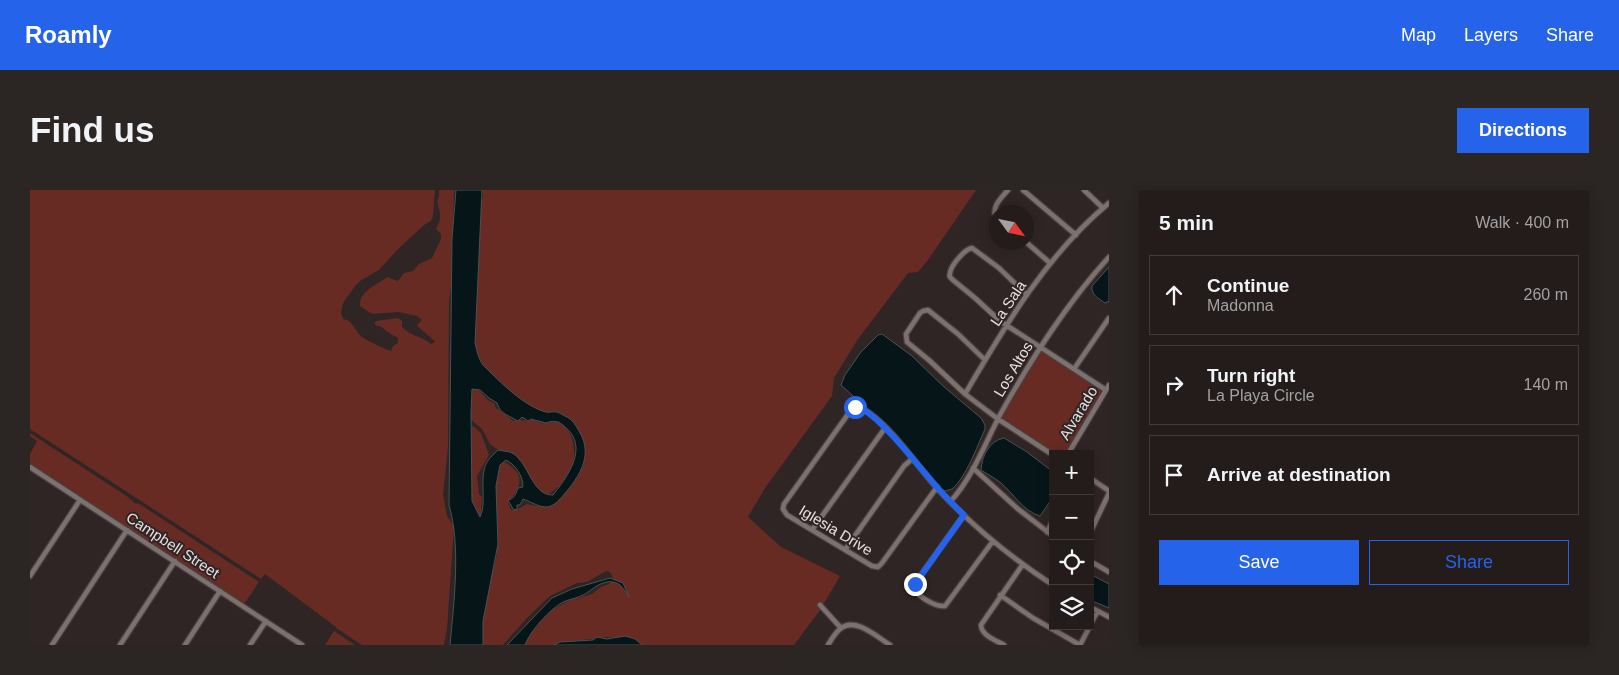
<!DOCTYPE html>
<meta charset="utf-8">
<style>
:root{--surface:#231c1b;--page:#2b2524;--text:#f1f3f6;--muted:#a3a1a3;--line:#403a3a;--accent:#2563eb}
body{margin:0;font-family:Helvetica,sans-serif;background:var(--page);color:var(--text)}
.controls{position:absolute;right:15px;bottom:15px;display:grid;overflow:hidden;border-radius:0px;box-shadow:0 2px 12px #0003}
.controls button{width:45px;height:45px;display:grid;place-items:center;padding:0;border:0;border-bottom:1px solid var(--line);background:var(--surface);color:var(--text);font:25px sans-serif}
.compass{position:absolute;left:959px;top:15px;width:45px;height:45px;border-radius:50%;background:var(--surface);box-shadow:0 2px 12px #0003;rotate:123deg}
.stop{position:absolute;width:15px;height:15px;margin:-11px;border:4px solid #2563eb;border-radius:50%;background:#fff}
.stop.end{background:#2563eb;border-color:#fff;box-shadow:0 1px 5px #0008}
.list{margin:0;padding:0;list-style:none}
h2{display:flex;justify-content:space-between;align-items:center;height:65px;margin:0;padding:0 20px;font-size:21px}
h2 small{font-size:16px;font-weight:400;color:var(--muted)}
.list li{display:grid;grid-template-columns:32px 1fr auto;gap:15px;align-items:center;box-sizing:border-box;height:80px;margin:0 10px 10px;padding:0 10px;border:1px solid var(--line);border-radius:0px}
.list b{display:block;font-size:19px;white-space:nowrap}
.list p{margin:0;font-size:16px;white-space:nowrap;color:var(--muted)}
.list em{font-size:16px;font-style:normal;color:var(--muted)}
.actions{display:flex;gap:10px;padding:15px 20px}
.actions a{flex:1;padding:11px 0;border:1px solid var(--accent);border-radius:0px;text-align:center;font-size:18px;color:var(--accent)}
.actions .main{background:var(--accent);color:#fff}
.icon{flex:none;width:28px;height:28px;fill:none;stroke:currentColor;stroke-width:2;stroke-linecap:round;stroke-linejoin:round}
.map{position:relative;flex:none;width:1079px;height:455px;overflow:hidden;border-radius:0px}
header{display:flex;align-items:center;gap:30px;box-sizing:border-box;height:70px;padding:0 25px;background:var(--accent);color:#fff}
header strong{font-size:24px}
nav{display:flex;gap:28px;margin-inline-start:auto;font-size:18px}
.intro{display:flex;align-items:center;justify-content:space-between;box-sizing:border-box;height:120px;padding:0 30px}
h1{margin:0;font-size:35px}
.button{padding:12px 22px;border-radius:0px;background:var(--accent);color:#fff;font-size:18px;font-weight:700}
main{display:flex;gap:30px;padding:0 30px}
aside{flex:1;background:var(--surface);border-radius:0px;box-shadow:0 2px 12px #0003}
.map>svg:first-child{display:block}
.green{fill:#672b23}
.water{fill:#061518;stroke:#4a5254;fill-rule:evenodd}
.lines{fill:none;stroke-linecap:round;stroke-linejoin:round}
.minor-casing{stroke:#49403f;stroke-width:7}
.minor{stroke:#7d716f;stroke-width:4.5}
.route{stroke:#2563eb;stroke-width:6}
.labels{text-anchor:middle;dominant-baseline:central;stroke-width:4;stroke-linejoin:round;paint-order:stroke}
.street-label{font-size:15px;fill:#e7e0df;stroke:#2f2524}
</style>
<header>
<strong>Roamly</strong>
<nav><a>Map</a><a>Layers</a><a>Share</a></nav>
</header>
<div class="intro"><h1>Find us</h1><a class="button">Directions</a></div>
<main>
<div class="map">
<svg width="1079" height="455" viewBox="0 0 1079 455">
<rect width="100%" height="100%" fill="#2f2524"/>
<path class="green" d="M0 0H405L403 25 401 31 394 35 367 60 349 80 330 91 326 95 313 113 311 123 313 129C324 131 324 140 332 147 340 152 352 158 361 161L363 156 368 153V148L356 141 352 137 345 135V132L346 131 368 128 372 131V137C380 146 392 146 401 154L405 152C400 145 392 142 387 135L392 130 387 126 369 122 342 124 330 116C329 101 347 95 357 87L368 91 374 83 383 81 389 74 402 68 411 49V44L406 39C412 27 411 25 407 11L409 7V0H424L421 97 419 111 418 258 413 305 417 326 424 336 417 439 414 455H332L306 438V437L235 384 231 389 0 239Z
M452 0H946L898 70 888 82 878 83 828 149 804 188 802 206 735 298 718 327 751 357 810 386 793 415 790 412 787 415 791 419 764 455H611L593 448 577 447 534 452 524 455H491L520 421 540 410 562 404 571 397 579 394 583 388 580 382 576 381 557 392 547 393 520 406 497 428 473 455H450L454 413 467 365 465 310 466 300 465 285 469 276 473 272C479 274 481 276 486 281 495 292 485 304 478 313L481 320H486L497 314 507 316H515L547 288 554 274 552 247 520 223 503 218 485 208 454 177 444 158 448 21 453 7Z
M1009 157 1078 199 1041 264H1023V268L964 231Z
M446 197 458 210 464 213 466 218 484 231 488 229C494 232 498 230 504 230 507 231 511 233 515 233 521 233 525 230 530 233 545 241 547 266 541 279 536 291 527 299 517 305L507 303 497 286 471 262 460 254 452 239 438 227V223L441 217V198Z
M443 236 451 243 459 265 447 286 449 304 452 307 450 336 438 302 441 237Z
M0 243 98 307 106 314 108 313 229 392 214 414 0 274V264L7 251 0 246Z
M304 441 325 455H295Z"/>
<path class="water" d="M426 0H452L445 153C447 161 449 172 455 177 470 192 495 217 516 222 519 223 524 221 527 222 530 223 534 226 537 227 543 230 546 236 549 241 565 267 547 290 530 309 517 324 507 314 493 309L490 315H487V320L483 319 478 310C484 309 486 304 488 298L493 297C493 286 486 275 476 270L470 275 466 296 468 354 453 431V455H420C424 412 431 356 419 315L422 49ZM442 199 450 200 459 208 467 213 470 220 475 224 488 231 492 227 498 231 501 229 516 233C523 230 529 231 534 236 560 256 538 286 523 305 501 306 499 270 480 262 476 261 472 261 468 260 465 263 462 266 459 269 447 285 458 310 450 327L442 311 441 223Z
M1079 77V111L1075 113C1068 108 1061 105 1062 96Z
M852 144 882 166 913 196 951 228 955 235V239C947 257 936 287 922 299L915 301 908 297 905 292 862 241 811 195 815 185 831 162 848 145Z
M974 248 997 262 1023 282V307L1010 326C993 321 983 303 971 293 965 288 957 284 951 280 952 266 959 251 974 248Z
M1060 384 1079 394V418L1060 410Z
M580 388 593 393 599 407C594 400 591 393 583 392 572 390 563 399 555 404 548 408 540 409 533 412 520 419 500 441 495 455H477L522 408 542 399Z
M595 446 605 449 612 455H524L530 452 563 450 567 447 577 449Z"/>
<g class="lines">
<defs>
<path id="minor" d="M993 0 1046 45
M1054 0 1073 18
M966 28C961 17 971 8 978 0
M996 52 1020 73
M997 105 969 78 942 58C935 59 921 75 920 83 919 87 920 87 923 90L945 108 970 131 1076 200
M955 170 928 144 898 120 893 121 890 123 876 144 877 152 900 171 935 204 968 229 1023 265
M1044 179 1079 128
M935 204C975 136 1017 64 1079 13
M1038 264 1079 195
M0 277 272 455
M943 278 988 319 1023 346
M1060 288 1079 301
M907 297 852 373 848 377 842 376 757 325 753 319 754 314 821 220 825 217H830C861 235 882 270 906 297 940 334 980 367 1023 395
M920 312C943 287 955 253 971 223 1002 168 1036 114 1079 67
M934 325 886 392 884 399C889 407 905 417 915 416L963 351
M782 340 855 238
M1017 342 1023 330
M1060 343 1079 303
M815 360 874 276 882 269
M1060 371 1079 382
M0 386 50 310
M970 405 1003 428 1050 455
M790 415 811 438
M1060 417 1079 427
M1060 435 1068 421
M22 455 97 340
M90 455 145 371
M155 455 190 401
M220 455 236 431
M798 455C801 450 805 443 810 439 825 426 847 447 860 455
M974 455C965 450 951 445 951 435L993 374
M1050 455 1060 436"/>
</defs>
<use href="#minor" class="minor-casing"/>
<use href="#minor" class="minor"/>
</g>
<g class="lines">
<path class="route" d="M825 217C843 216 893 282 907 297 915 307 925 316 934 325L885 394"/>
</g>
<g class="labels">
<g class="street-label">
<text transform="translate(978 113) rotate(-56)">La Sala</text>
<text transform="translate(983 179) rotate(-59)">Los Altos</text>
<text transform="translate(1048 223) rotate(-59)">Alvarado</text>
<text transform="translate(806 340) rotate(31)">Iglesia Drive</text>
<text transform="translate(143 355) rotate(33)">Campbell Street</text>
</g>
</g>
</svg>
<div class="controls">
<button>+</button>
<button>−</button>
<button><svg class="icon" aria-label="locate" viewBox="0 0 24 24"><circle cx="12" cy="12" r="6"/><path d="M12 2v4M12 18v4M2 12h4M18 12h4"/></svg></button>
<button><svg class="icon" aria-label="layers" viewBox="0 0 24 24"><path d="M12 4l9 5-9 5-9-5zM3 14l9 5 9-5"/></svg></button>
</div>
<svg class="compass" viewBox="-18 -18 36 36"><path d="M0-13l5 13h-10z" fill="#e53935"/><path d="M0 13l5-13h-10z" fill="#a3a1a3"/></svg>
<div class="stop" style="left:825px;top:217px"></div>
<div class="stop end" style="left:885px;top:394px"></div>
</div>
<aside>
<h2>5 min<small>Walk · 400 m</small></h2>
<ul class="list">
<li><svg class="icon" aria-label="ahead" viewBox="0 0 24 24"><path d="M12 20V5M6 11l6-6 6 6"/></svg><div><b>Continue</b><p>Madonna</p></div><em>260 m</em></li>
<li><svg class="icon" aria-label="right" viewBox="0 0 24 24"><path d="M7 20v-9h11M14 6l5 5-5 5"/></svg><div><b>Turn right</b><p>La Playa Circle</p></div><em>140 m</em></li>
<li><svg class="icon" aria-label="arrive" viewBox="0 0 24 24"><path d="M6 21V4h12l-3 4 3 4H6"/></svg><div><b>Arrive at destination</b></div></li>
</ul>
<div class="actions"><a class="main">Save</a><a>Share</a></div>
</aside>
</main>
